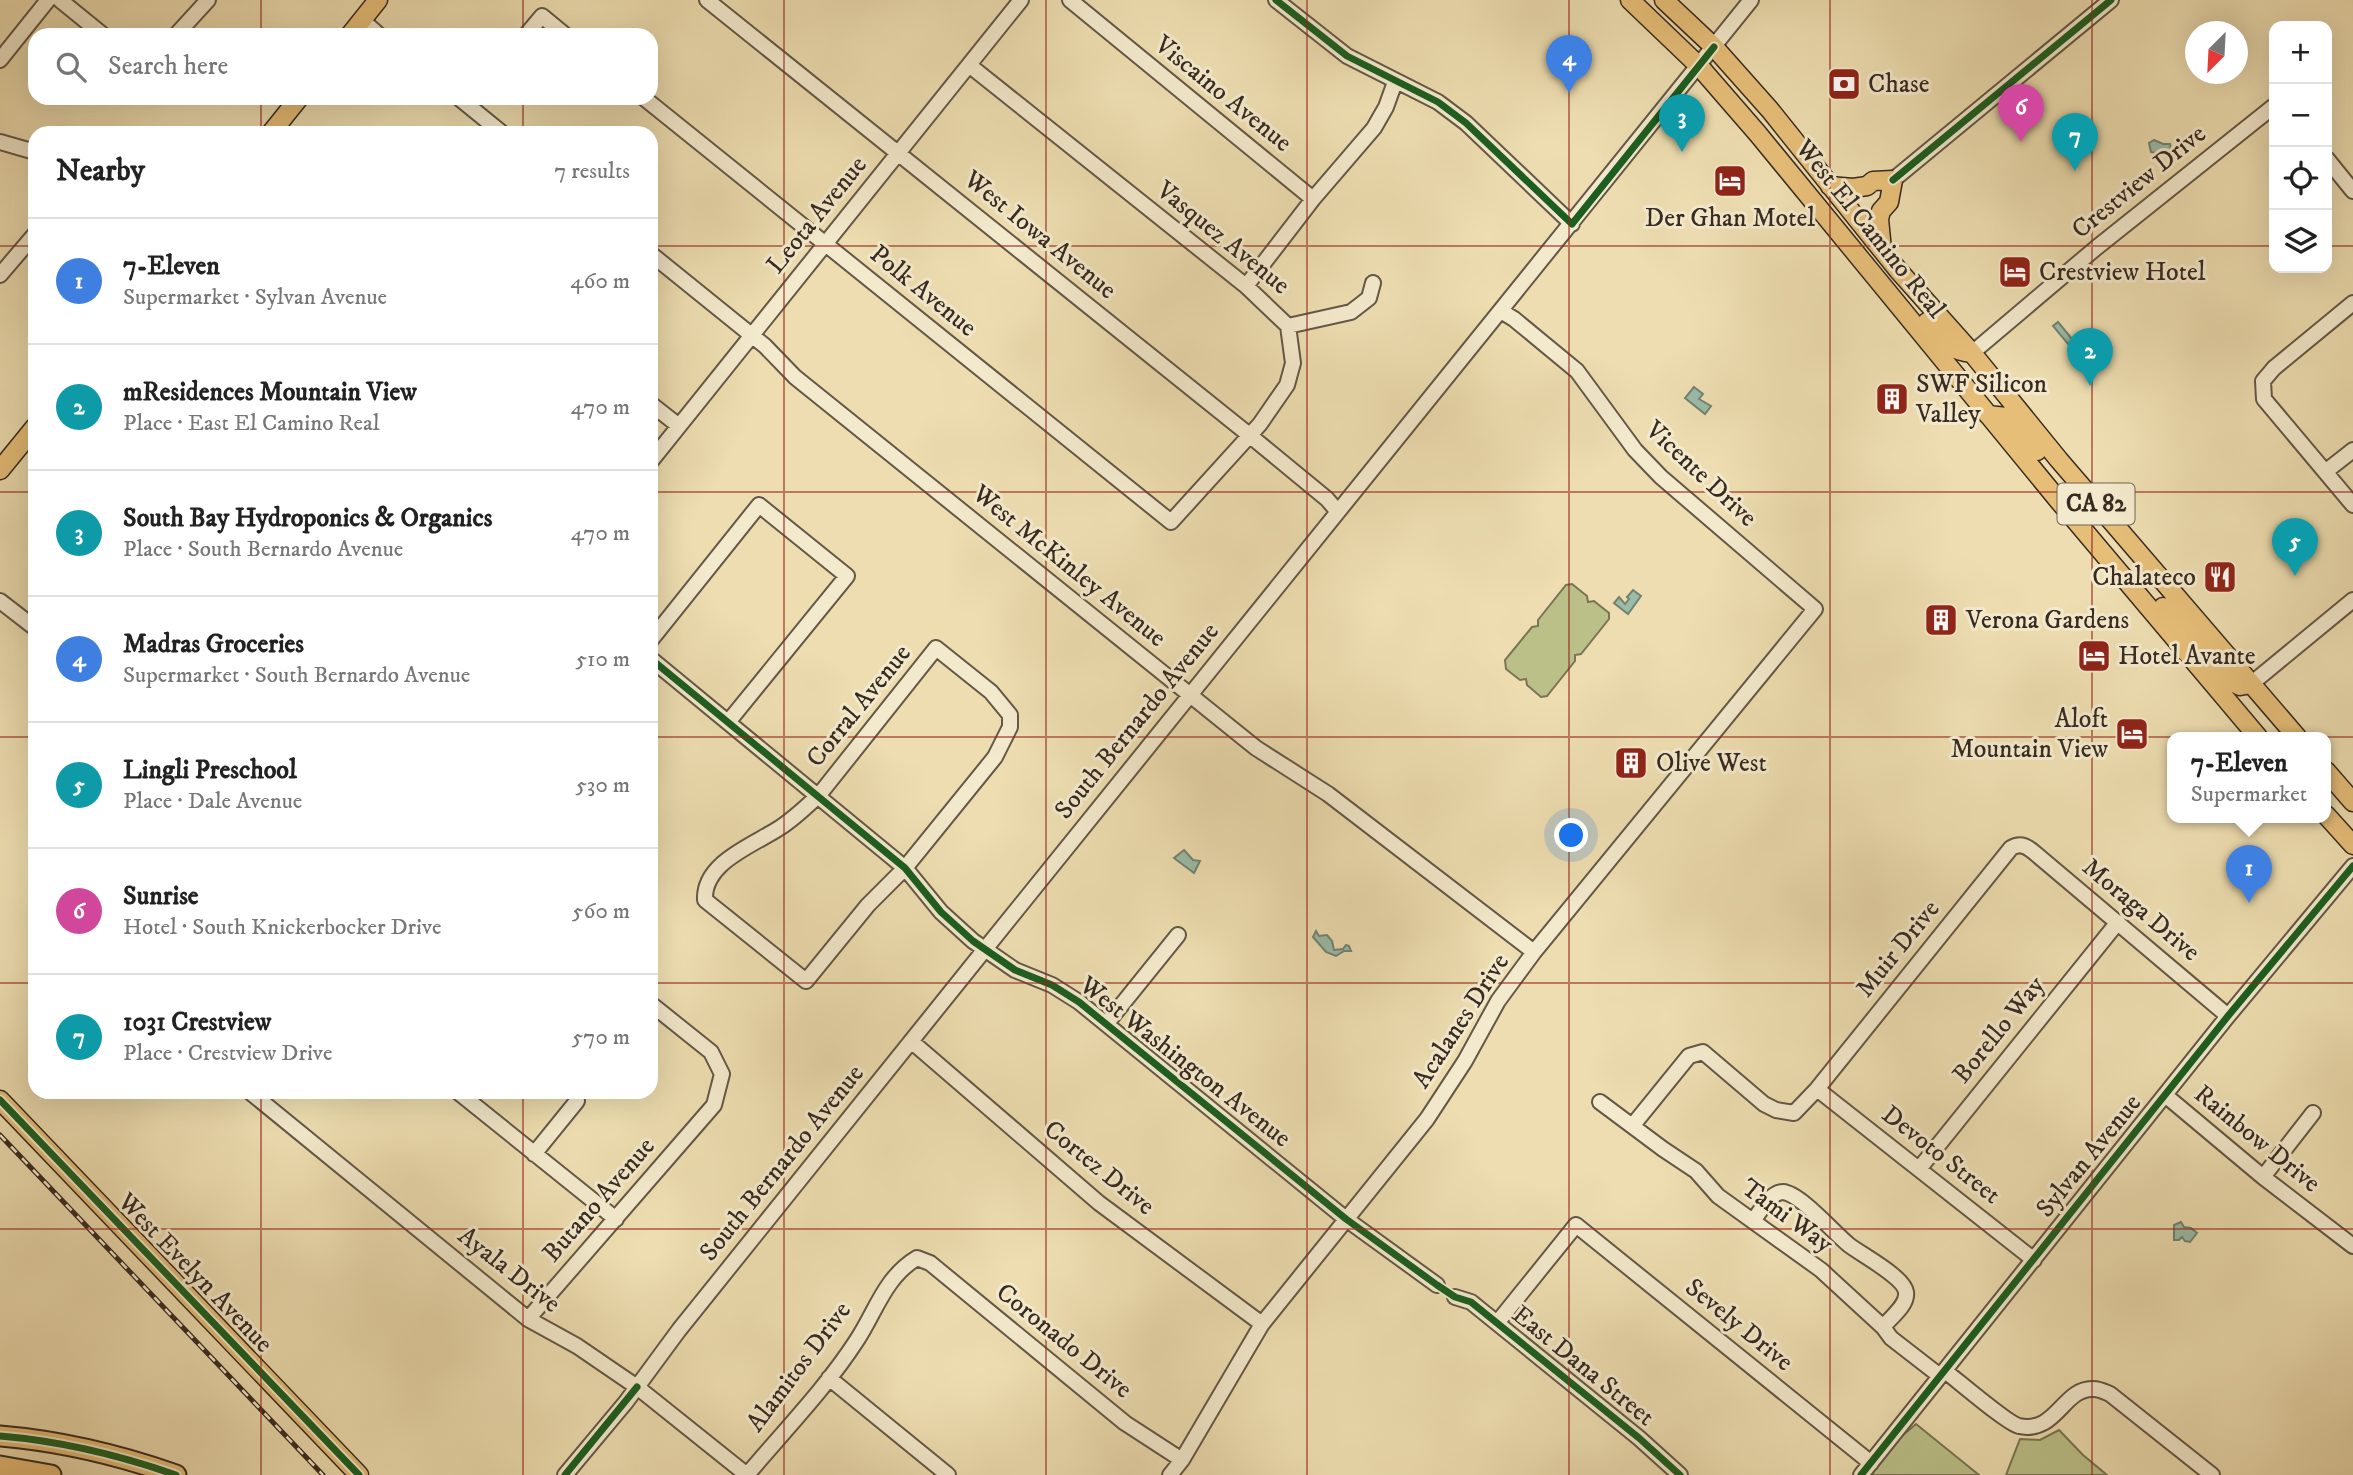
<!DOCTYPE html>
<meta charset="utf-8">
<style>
:root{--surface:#fff;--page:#f2f2f2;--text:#222;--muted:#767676;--line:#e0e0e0;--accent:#0b8043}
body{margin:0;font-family:"IM FELL DW Pica",serif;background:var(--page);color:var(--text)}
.controls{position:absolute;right:21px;top:21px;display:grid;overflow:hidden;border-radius:14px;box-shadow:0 7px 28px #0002}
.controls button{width:63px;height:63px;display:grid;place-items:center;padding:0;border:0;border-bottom:2px solid var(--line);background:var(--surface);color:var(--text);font:35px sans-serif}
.compass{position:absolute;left:2185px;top:21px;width:63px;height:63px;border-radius:50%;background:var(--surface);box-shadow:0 7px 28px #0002;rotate:204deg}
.you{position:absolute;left:1572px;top:836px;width:24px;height:24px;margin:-18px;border:5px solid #fff;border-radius:50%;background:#1a73e8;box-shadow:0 0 0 10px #1a73e833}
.badge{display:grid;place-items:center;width:46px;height:46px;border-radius:50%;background:var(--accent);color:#fff;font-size:23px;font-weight:700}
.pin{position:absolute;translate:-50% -58px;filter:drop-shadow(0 2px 4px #0008)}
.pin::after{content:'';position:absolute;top:37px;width:24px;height:21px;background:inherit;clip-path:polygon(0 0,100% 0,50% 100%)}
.popup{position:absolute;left:2167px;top:732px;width:164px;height:91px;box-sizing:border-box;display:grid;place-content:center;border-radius:14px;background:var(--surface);filter:drop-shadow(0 2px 5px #0005);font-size:23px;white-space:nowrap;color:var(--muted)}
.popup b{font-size:26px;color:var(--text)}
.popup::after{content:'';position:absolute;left:50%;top:100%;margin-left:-14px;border:14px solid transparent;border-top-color:var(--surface)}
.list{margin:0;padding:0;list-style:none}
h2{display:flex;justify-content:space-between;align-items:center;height:91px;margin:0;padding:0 28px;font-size:30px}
h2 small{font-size:23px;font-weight:400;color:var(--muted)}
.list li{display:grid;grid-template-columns:46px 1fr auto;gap:21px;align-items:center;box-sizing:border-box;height:126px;padding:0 28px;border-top:2px solid var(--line)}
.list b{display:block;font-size:26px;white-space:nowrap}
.list p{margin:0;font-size:23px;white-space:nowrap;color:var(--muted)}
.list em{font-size:23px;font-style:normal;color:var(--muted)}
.icon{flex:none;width:38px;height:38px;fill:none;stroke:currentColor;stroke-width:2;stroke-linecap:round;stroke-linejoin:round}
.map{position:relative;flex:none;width:2353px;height:1475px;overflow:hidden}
.search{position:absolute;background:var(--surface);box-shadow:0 7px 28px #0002;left:28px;top:28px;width:630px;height:77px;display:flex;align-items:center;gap:18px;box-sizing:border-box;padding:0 24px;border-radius:21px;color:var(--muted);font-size:26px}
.panel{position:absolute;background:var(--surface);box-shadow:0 7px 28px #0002;left:28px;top:126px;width:630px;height:973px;border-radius:21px}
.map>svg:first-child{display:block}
.green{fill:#bbc089;stroke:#797555;stroke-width:2}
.water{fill:#9abca9;stroke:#728273;stroke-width:2}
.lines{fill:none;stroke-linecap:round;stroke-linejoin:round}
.minor-casing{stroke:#645745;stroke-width:18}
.major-casing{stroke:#372a21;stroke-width:21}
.highway-casing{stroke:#372a21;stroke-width:23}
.minor{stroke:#f3e9cc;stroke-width:14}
.major{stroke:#e6be78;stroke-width:18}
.highway{stroke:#e6be78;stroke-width:19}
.rail-casing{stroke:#372a21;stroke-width:5}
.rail{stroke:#f3e9cc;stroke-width:2.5;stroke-dasharray:8;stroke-linecap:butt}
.cycleway-casing{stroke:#f3e9cc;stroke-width:11}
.cycleway{stroke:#1b5e20;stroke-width:7}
.grid{fill:none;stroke:#8f2418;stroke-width:2;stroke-opacity:0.55}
.labels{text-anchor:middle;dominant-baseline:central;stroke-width:6;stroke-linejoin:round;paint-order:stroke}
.shield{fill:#f3e9cc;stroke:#6f6354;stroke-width:2}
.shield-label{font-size:24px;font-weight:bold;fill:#372a21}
.poi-label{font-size:26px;fill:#372a21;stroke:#f3e9cc;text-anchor:start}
.street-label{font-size:26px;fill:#372a21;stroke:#f3e9cc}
</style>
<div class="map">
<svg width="2353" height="1475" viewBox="0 0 2353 1475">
<rect width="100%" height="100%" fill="#edddb0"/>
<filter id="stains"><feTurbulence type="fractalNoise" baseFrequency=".00286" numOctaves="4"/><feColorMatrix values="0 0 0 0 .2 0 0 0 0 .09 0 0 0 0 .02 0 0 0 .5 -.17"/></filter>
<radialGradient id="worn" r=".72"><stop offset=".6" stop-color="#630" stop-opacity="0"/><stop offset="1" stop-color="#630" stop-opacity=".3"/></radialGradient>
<path class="green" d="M1572 584 1587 596 1588 602 1594 601 1609 613V619L1581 654 1575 655V661L1547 696 1541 697 1527 685 1526 679 1520 680 1506 669 1505 660 1532 627 1538 626V620L1566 585Z
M1916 1424 1979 1475H1980H1871L1902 1436Z
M2059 1430 2083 1455 2107 1475H2006L2020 1439 2040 1440Z"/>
<path class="water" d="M2154 140 2163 144H2170L2171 151 2160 154 2151 152 2149 143Z
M2058 322 2077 345 2073 350 2053 326Z
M1694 387 1703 394 1699 399 1711 406 1705 414 1685 398Z
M1633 590 1641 596 1628 614 1614 603 1619 597 1625 604 1629 599 1627 597Z
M1184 850 1193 860 1200 861 1194 873 1174 858Z
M1316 931 1319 936 1327 935 1332 941 1334 950 1343 949 1346 945 1349 946 1351 951H1344L1336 956 1326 952 1313 937Z
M2181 1222 2184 1227 2191 1228 2197 1233 2190 1242 2185 1241 2182 1237 2179 1240H2174V1225Z"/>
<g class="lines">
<defs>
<path id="minor" d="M60 0 103 35
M707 0 1248 434 1327 499 1338 512
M1070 0 1313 199
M1276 0 1347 56 1438 102 1466 123 1572 224
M362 20 379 35
M176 35 208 0
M526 35 542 16 565 35
M0 60 48 0
M459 98 502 133
M644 98 1171 522 1260 424 1287 385 1293 363 1288 326 1246 286 969 65
M0 142 35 152
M2327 159 2353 191
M1893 180 2111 0
M651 254 765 346 795 377 1256 748 1328 794 1534 952
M0 275 35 234
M1246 286 1313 199 1374 128 1386 107 1395 82
M2353 303 2274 368 2263 381 2264 399 2353 505
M1288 326 1351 312 1369 298 1373 283
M1972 353 2096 248 2274 106
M651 404 679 426
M651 461 1021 0
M2325 472 2353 450
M0 601 35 628
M651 640 759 505 847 576 729 721
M936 648 991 692 1010 715V727L995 757 905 868 868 905 806 981 705 900C703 862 754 845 781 827 795 818 807 806 819 795Z
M651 659 905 868 941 912 973 941 1015 970 1052 985 1079 1002 1346 1219 1437 1285
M2251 684 2353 600
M1107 1023 1178 935
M911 1041 1099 1203 1262 1324
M1817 1089 2034 1260
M250 1092 528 1319 577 1346 637 1387 747 1475C784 1431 826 1388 857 1340 876 1311 885 1277 917 1258L930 1263 1125 1423 1182 1460
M458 1092 616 1219
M2165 1095 2263 1177 2353 1246
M1600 1102 1663 1149 1696 1171 1718 1196 1821 1270 1883 1327 1891 1338 1940 1376
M1633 1125 1689 1056 1703 1052 1764 1104 1776 1110 1794 1113 1817 1089 2011 848C2021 842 2028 847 2036 854L2228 1016
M534 1154 577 1101
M1919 1169 2118 922
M2263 1177 2313 1113
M1753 1221C1760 1212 1770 1192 1783 1192 1800 1193 1835 1234 1849 1245 1862 1255 1904 1277 1906 1292 1908 1305 1891 1317 1883 1327
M1455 1297 1471 1302 1639 1438 1680 1475
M528 1319 714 1105 722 1074 711 1052 651 1004
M1497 1323 1576 1225 1871 1463
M1945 1371C1957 1380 2008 1424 2019 1426 2057 1434 2063 1387 2094 1389 2099 1389 2105 1392 2110 1394L2212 1475
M829 1378 948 1475
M565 1475 626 1402 679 1330 994 938 1751 0
M1170 1475 1182 1460 1262 1324 1427 1119 1465 1061 1498 1001 1534 952 1815 609 1661 477 1635 450 1577 371 1514 319 1501 311
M1861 1475 2228 1016 2353 866"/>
<path id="major" d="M1630 0 1699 66 1758 134 2059 501 2258 737
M1664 0 1714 47 1770 110 1898 270 1972 353 2059 460 2297 737
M350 35 378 0
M271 133 299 98
M1830 186 1853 188 1867 186 1873 181 1893 180 1889 202 1881 211 1879 219 1882 250
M1927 322C1943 340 1947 350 1972 353
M1988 415 2006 417 2037 451
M0 470 35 427
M2163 607 2232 682 2240 686 2251 684
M2326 771 2353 802
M2326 815 2353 845
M0 1100 359 1475"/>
<path id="highway" d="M0 1436C60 1441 119 1455 176 1475
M0 1466 51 1475"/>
</defs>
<use href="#minor" class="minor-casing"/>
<use href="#major" class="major-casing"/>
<use href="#highway" class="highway-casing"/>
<use href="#minor" class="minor"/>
<use href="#major" class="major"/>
<use href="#highway" class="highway"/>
<defs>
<path id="rail" d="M0 1135 323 1475"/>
</defs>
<use href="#rail" class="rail-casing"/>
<use href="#rail" class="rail"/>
<defs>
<path id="cycleway" d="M1276 0 1347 56 1438 102 1466 123 1572 224 1714 47
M1893 180 2111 0
M651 659 905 868 941 912 973 941 1015 970 1052 985 1079 1002 1346 1219 1437 1285 1455 1297 1471 1302 1639 1438 1680 1475
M0 1100 359 1475
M0 1436C60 1441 119 1455 176 1475
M565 1475 637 1387
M1861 1475 2228 1016 2353 866"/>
</defs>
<use href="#cycleway" class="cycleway-casing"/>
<use href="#cycleway" class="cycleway"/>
</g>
<path class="grid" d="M261 0V35M523 0V35M784 0V1475M1046 0V1475M1307 0V1475M1569 0V1475M1830 0V1475M2092 0V1475M261 98V133M523 98V133M0 246H35M651 246H2274M2327 246H2353M0 492H35M651 492H2353M0 737H35M651 737H2353M0 983H35M651 983H2353M261 1092V1475M523 1092V1475M0 1229H2353"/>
<defs>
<symbol id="bank-square" viewBox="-11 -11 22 22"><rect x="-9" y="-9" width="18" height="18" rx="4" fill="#8f2418" stroke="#f3e9cc"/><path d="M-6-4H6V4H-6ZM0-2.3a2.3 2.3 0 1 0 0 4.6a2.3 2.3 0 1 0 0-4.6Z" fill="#fff"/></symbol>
<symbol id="hotel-square" viewBox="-11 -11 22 22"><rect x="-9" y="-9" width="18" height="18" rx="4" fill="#8f2418" stroke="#f3e9cc"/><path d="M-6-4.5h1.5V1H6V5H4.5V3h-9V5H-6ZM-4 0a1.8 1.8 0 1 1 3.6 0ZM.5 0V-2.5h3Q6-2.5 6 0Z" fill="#fff"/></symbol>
<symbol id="building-square" viewBox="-11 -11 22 22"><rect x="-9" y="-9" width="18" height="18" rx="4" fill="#8f2418" stroke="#f3e9cc"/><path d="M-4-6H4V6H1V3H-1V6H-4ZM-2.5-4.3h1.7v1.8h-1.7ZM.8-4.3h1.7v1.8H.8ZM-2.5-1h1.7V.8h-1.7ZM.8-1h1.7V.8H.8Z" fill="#fff"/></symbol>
<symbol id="restaurant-square" viewBox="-11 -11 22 22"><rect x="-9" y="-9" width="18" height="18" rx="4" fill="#8f2418" stroke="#f3e9cc"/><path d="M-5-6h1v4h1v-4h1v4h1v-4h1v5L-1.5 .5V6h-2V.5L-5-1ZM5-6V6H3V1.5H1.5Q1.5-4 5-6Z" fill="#fff"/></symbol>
</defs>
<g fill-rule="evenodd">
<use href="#bank-square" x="1825" y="65" width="38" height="38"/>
<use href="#hotel-square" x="1711" y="162" width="38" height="38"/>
<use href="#hotel-square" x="1996" y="253" width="38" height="38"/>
<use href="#building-square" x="1873" y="380" width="38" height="38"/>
<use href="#restaurant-square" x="2201" y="558" width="38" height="38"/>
<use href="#building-square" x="1922" y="601" width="38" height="38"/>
<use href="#hotel-square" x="2075" y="637" width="38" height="38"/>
<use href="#hotel-square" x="2113" y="715" width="38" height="38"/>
<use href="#building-square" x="1612" y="744" width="38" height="38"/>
</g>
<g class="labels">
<rect class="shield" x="2057.5" y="483.5" width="77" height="41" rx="5"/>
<g class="shield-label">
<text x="2096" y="504">CA 82</text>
</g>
<g class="poi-label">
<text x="1868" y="84">Chase</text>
<text x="1730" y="218" text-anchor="middle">Der Ghan Motel</text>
<text x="2039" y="272">Crestview Hotel</text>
<text x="1916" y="384">SWF Silicon<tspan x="1916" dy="30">Valley</tspan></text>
<text x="2196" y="577" text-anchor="end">Chalateco</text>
<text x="1966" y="620">Verona Gardens</text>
<text x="2118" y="656">Hotel Avante</text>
<text x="2108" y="719" text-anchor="end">Aloft<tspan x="2108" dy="30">Mountain View</tspan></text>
<text x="1656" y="763">Olive West</text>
</g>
<g class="street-label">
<text transform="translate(1223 94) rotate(39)">Viscaino Avenue</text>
<text transform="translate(2139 182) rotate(-39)">Crestview Drive</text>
<text transform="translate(817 215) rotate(-51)">Leota Avenue</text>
<text transform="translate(1870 229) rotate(51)">West El Camino Real</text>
<text transform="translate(1040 235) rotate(39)">West Iowa Avenue</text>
<text transform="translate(1223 238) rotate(39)">Vasquez Avenue</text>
<text transform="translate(923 291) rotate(39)">Polk Avenue</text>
<text transform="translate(1701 474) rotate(43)">Vicente Drive</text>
<text transform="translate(1069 566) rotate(39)">West McKinley Avenue</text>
<text transform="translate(859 706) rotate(-51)">Corral Avenue</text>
<text transform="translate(1137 721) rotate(-51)">South Bernardo Avenue</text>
<text transform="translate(2141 910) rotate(40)">Moraga Drive</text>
<text transform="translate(1898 949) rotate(-51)">Muir Drive</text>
<text transform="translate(1461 1021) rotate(-57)">Acalanes Drive</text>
<text transform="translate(1999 1030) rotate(-51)">Borello Way</text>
<text transform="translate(1185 1062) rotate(38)">West Washington Avenue</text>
<text transform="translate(2257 1139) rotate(39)">Rainbow Drive</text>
<text transform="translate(1941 1155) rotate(38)">Devoto Street</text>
<text transform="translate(2089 1156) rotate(-51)">Sylvan Avenue</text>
<text transform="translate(782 1163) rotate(-51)">South Bernardo Avenue</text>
<text transform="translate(1099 1168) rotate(39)">Cortez Drive</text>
<text transform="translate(599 1200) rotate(-49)">Butano Avenue</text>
<text transform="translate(1787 1216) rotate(36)">Tami Way</text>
<text transform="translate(509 1270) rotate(38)">Ayala Drive</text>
<text transform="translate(195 1273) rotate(46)">West Evelyn Avenue</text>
<text transform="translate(1739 1325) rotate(39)">Sevely Drive</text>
<text transform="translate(1064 1341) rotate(39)">Coronado Drive</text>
<text transform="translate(1583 1366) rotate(39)">East Dana Street</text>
<text transform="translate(799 1367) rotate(-53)">Alamitos Drive</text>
</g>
</g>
<rect width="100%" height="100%" filter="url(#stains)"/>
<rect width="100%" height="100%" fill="url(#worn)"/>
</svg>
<div class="controls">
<button>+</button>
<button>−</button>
<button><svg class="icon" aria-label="locate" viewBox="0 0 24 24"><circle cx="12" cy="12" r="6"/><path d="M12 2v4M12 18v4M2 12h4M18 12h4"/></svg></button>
<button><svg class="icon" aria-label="layers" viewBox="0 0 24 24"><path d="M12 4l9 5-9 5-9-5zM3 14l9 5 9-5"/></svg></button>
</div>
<svg class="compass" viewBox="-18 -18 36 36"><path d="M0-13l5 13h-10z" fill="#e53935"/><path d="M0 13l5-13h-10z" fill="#767676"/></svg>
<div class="you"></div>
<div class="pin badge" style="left:2249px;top:903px;background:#3f7fe0">1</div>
<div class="popup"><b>7-Eleven</b>Supermarket</div>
<div class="pin badge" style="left:2090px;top:386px;background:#0f9aa8">2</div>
<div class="pin badge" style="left:1682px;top:152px;background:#0f9aa8">3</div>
<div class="pin badge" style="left:1569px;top:93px;background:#3f7fe0">4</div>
<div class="pin badge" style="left:2295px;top:576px;background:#0f9aa8">5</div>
<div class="pin badge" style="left:2021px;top:142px;background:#d1479c">6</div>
<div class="pin badge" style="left:2075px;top:171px;background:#0f9aa8">7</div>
<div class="search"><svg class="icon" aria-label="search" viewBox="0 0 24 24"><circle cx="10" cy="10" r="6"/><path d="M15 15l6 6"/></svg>Search here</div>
<section class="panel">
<h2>Nearby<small>7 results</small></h2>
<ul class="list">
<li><span class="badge" style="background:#3f7fe0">1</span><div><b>7-Eleven</b><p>Supermarket · Sylvan Avenue</p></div><em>460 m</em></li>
<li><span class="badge" style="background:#0f9aa8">2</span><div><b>mResidences Mountain View</b><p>Place · East El Camino Real</p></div><em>470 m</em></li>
<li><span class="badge" style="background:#0f9aa8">3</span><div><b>South Bay Hydroponics &amp; Organics</b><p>Place · South Bernardo Avenue</p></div><em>470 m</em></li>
<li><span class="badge" style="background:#3f7fe0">4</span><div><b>Madras Groceries</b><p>Supermarket · South Bernardo Avenue</p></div><em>510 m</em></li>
<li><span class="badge" style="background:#0f9aa8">5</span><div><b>Lingli Preschool</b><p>Place · Dale Avenue</p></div><em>530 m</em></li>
<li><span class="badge" style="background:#d1479c">6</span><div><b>Sunrise</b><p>Hotel · South Knickerbocker Drive</p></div><em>560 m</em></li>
<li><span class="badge" style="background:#0f9aa8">7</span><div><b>1031 Crestview</b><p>Place · Crestview Drive</p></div><em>570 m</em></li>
</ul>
</section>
</div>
